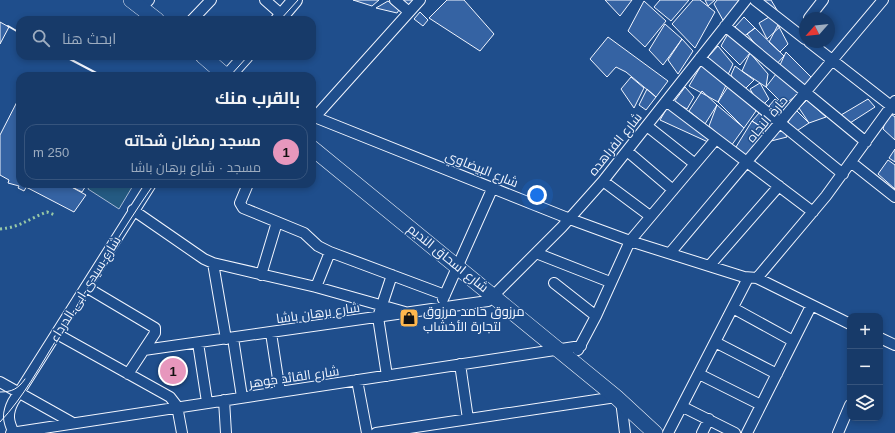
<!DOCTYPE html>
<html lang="ar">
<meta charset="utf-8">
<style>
:root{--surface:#173a69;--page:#20416f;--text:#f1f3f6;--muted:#9eadc0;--line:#36547d;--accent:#e797bd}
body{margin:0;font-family:Arial,Cairo,sans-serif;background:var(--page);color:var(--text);direction:rtl}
.controls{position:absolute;right:12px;bottom:12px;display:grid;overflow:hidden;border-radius:8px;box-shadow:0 2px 6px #0003}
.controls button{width:36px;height:36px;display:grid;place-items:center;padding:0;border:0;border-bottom:1px solid var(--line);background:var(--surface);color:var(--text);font:20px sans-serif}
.compass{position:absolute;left:799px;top:12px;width:36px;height:36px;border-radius:50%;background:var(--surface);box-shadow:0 2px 6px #0003;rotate:243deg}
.you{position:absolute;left:537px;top:195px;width:14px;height:14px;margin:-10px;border:3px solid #fff;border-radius:50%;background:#1a73e8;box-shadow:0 0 0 6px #1a73e833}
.badge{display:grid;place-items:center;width:26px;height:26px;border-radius:50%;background:var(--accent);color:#111;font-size:13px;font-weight:700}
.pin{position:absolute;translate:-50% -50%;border:2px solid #fff;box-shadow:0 1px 4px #0006}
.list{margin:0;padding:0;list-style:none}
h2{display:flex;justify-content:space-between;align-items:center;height:52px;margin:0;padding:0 16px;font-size:17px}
h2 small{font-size:13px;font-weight:400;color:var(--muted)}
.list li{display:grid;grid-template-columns:26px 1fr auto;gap:12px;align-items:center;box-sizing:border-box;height:56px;margin:0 8px 8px;padding:0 8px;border:1px solid var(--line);border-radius:12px}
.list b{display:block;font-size:15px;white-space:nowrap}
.list p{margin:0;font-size:13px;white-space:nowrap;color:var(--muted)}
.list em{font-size:13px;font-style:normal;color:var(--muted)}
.icon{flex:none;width:22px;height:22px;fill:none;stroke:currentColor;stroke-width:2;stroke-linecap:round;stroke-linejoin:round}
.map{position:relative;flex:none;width:895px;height:433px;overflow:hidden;direction:ltr}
.search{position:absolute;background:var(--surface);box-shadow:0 2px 6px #0003;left:16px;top:16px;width:300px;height:44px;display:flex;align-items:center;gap:10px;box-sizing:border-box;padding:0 14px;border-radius:12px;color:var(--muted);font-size:15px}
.panel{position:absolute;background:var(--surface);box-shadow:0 2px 6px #0003;left:16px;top:72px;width:300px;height:116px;border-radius:12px;direction:rtl}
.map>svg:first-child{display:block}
.green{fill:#245a82;stroke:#a8bbd7}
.building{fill:#3563a3;stroke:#f2f6ff}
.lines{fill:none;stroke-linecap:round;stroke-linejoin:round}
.street-casing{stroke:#f2f6ff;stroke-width:12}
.secondary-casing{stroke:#f2f6ff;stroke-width:16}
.primary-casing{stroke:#f2f6ff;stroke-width:16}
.street{stroke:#1f4e8c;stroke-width:10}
.secondary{stroke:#1f4e8c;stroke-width:14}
.primary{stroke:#1f4e8c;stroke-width:15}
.tram{stroke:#f2f6ff;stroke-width:1}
.hedge{stroke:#97c8a6;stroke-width:3;stroke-dasharray:2 3;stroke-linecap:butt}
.wall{stroke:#f2f6ff;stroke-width:2}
.labels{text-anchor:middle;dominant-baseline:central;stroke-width:3;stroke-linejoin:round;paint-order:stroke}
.street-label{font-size:13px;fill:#f2f6ff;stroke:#1f4e8c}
.poi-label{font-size:13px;fill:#f2f6ff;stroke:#1f4e8c;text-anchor:start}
</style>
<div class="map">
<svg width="895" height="433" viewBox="0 0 895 433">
<rect width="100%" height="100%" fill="#1f4e8c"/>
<path class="green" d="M90 184H134L119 209 88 189Z"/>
<path class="building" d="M353 0H379L372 6Z
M397 0H413L407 10Z
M447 0H464L494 34 480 51 429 18Z
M605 0H632L620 16Z
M660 0H689L671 21 654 7Z
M693 0H700L715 12 695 48 672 24Z
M705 0H715L708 6Z
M717 0H739L724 22 714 4Z
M763 0H771L780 15Z
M388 1 399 10 397 13 376 8Z
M644 1 666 21 645 47 628 31Z
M420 12 428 20 423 26 414 19Z
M744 17 755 28 743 37 735 27Z
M769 17 784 23 767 39 759 23Z
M0 22 9 27 0 44Z
M665 24 682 39 663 65 649 50Z
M778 25 788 44 780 52 769 42Z
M755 28 784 56 774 67 747 34Z
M730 30 750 53 740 65 721 46Z
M608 37 668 81 656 97 626 72 616 67 607 77 590 59Z
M682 39 693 51 678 74 668 60Z
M718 46 733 64 726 79 708 57Z
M786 52 813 79 805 87 780 65Z
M750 53 768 74 766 87 742 71Z
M702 64 728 81 718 102 689 86Z
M735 66 754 80 742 92 731 75Z
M776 74 802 91 784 105 766 87Z
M631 77 644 88 634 108 621 89Z
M760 83 769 99 761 107 750 89Z
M729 85 756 111 744 128 718 102Z
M685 87 694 97 687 109 674 102Z
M647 89 656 97 646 110 639 105Z
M702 91 717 105 705 124 689 111Z
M20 96V184H28L24 191 18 188 19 186 8 183 9 180 0 175V135Z
M775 99 788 109 780 119 769 106Z
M868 99 875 107 850 123 841 115Z
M807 100 826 117 809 123 799 108Z
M717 105 744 128 731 146 709 126Z
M667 108 709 137 708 142 660 120Z
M796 110 809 123 795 132 788 122Z
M760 112 775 124 769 132 752 121Z
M888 112 895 117V140L883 129Z
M752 121 769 132 746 156 736 147Z
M780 123 787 137 771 141Z
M895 149V162L889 158Z
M888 160 895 165V189L878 174Z
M28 184H66L86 195 74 212 26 187Z
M66 184H87L82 192Z"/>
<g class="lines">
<defs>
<path id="street" d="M265 0 282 15
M395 0 409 12
M755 0 805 39
M141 8 149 0
M809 18 823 0
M192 20 211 0
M725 26 866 142
M809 42 895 109
M700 58 843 174
M666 101 813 212
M312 116 570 219 630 241 744 277 757 278 850 324
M315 117 420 0
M647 126 695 164
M627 151 673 190
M852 163 895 197
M603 181 650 216
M248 184 240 203 243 208 304 233 318 246 330 252 445 295
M133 210 204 259 213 263 316 287 405 312
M536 253 610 282
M670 253 883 0
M213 263 226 339
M710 265 779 186
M261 275 277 222
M757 278 826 196 895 101
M554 283 596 316
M86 287 155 328V333L128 374
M316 287 330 252
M443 299 493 187
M733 308 793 341
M271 333 280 392
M57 334 170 397 177 406 182 433
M233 338 242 397
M880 338 895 345
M715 342 777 374
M198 343 207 402
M144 350 488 301 562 227 603 181 746 0
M578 350 596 316 630 241 716 139
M460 364 468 419
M699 374 761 405
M387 376 378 317 392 275
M357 380 367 433
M0 382 73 423
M224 400 226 433
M621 401 625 433
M683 407 735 433
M11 433 581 346
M14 433C8 421 7 414 13 402L151 184
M376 433 616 397
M668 433 748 278
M702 433 709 419
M747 433 811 306
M838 433 850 405"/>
<path id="secondary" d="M278 20 295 0
M228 76 246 56"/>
<path id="primary" d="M131 0 157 20
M203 56 226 76
M312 148 616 397 655 433"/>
</defs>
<use href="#street" class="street-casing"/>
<use href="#secondary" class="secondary-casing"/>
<use href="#primary" class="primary-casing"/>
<use href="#street" class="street"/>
<use href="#secondary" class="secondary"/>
<use href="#primary" class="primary"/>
<path class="tram" d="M280 20 298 0
M230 76 248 56
M0 392C12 392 18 389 25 379
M0 422C24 397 41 364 60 334 90 284 120 233 154 184"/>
<path class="hedge" d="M0 229C21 227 28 219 47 212L55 215"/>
<path class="wall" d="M8 26 20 33
M64 56 102 76"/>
</g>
<defs>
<symbol id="shop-square" viewBox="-11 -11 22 22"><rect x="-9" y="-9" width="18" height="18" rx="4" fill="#ffb74d" stroke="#1f4e8c"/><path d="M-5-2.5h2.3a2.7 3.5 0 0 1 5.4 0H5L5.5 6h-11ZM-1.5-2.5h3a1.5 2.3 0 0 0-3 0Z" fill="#111"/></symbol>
</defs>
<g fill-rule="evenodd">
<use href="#shop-square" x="398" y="307" width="22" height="22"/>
</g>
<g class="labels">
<g class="street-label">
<text transform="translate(767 119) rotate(-50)">حارة النجاه</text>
<text transform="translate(615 144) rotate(-51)">شارع الفراهده</text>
<text transform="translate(482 169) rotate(22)">شارع البيضاوي</text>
<text transform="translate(448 258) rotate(39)">شارع اسحاق النديم</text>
<text transform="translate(85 289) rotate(-58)">شارع سيدى ابى الدرداء</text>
<text transform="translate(318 313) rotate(-8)">شارع برهان باشا</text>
<text transform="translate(294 377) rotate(-8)">شارع القائد جوهر</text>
</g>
<g class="poi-label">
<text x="423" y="311">مرزوق حامد مرزوق<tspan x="423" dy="15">لتجارة الأخشاب</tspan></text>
</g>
</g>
</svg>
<div class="controls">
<button>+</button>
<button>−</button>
<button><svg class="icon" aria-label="layers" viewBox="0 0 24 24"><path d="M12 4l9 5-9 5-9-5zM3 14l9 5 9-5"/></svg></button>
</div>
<svg class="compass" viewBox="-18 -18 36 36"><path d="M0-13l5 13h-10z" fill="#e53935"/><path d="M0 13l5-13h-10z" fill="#9eadc0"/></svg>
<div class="you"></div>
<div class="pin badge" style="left:173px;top:371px">1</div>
<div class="search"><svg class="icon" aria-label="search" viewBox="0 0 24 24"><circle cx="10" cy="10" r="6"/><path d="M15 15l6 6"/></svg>ابحث هنا</div>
<section class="panel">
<h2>بالقرب منك<small></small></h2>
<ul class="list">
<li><span class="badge">1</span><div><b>مسجد رمضان شحاته</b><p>مسجد · شارع برهان باشا</p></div><em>250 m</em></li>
</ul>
</section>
</div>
